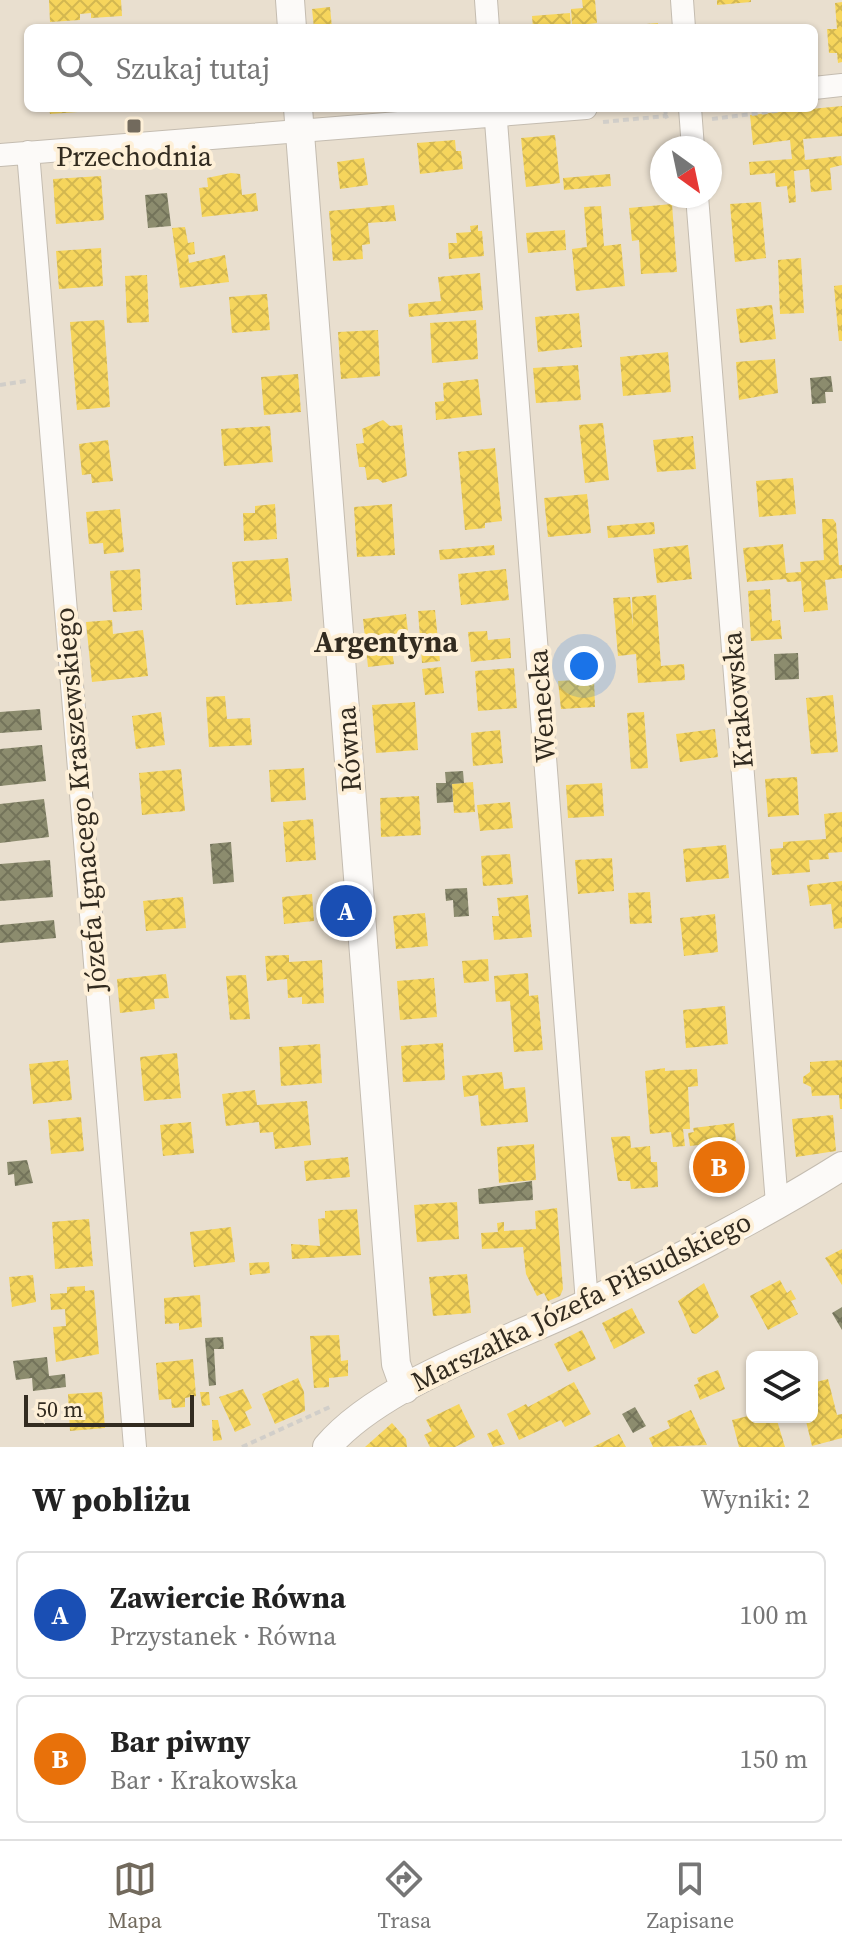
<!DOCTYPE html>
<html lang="pl">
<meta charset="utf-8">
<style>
:root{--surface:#fff;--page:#f6f6f6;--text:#222;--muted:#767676;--line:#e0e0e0;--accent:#726a5d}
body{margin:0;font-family:"Source Serif 4",serif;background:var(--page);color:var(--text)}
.controls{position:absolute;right:24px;bottom:24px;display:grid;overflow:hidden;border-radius:12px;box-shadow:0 2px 6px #0004}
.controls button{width:72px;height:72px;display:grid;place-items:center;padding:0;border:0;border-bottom:2px solid var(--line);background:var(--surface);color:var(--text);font:40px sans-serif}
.compass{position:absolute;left:650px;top:136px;width:72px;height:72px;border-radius:50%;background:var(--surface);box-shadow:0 2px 6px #0004;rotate:147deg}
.scale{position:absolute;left:24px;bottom:20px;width:170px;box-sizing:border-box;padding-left:8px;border:4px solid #322b20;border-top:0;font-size:22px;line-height:28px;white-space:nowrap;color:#322b20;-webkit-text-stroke:6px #fef0d8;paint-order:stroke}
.you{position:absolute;left:584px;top:666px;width:28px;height:28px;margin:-20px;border:6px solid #fff;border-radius:50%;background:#1a73e8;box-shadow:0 0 0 12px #1a73e833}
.badge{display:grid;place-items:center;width:52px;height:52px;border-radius:50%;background:var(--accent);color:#fff;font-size:26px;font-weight:700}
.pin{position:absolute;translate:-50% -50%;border:4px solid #fff;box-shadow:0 2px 8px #0006}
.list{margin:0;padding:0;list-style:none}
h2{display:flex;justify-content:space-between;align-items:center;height:104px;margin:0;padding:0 32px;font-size:34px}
h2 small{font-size:26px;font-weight:400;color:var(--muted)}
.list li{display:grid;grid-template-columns:52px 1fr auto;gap:24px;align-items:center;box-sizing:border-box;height:128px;margin:0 16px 16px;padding:0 16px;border:2px solid var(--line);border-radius:12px}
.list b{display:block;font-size:30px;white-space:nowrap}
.list p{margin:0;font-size:26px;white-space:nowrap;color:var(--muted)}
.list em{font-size:26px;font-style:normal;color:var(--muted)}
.icon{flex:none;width:44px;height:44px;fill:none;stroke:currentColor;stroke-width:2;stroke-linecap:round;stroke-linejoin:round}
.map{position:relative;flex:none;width:842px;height:1447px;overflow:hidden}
.search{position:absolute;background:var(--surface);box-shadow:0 2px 6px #0004;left:24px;right:24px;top:24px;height:88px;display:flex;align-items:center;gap:20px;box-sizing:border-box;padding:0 28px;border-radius:12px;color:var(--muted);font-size:30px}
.sheet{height:392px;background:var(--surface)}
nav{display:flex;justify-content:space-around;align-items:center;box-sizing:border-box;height:112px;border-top:2px solid var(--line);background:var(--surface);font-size:22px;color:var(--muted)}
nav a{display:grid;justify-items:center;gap:4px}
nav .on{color:var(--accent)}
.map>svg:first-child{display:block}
.homes{fill:url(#homes-cross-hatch)}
.shops{fill:url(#shops-cross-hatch)}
.industry{fill:url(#industry-cross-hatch)}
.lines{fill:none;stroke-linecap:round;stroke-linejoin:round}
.minor-casing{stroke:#c4bcb0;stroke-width:24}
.tertiary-casing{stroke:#c4bcb0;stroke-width:30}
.path{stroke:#d1cec9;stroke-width:4;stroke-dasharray:6 4;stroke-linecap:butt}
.minor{stroke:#fcfaf8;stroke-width:22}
.tertiary{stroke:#fcfaf8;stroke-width:28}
.poi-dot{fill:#726a5d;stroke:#fef0d8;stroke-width:3}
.labels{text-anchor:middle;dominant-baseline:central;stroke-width:8;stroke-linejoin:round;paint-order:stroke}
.poi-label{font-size:28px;fill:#322b20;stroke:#fef0d8}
.street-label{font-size:28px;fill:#322b20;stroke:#fef0d8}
.neighbourhood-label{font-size:30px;font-weight:bold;fill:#322b20;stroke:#fef0d8}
</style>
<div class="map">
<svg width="842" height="1447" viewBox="0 0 842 1447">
<defs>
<pattern id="homes-cross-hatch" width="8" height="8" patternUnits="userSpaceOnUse" patternTransform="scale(2)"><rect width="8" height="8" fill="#f6d55c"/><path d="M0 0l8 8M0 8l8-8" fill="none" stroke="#d3b750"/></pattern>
<pattern id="shops-cross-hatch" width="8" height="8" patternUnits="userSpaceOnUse" patternTransform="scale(2)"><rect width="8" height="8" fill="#d6604d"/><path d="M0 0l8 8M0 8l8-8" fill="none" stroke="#ae4f40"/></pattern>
<pattern id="industry-cross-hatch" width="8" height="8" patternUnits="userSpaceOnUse" patternTransform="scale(2)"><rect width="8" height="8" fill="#8c8c6e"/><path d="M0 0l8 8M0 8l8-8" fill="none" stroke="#73735a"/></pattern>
</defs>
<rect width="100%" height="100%" fill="#e9dfcf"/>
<path class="homes" d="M49 0H121L122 16 91 18V13L80 14V20L50 22Z
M582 0H595L597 23 572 26 571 9 583 8Z
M717 0H751V2L717 5Z
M842 2V62L838 63 837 53H829L827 29H837L835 3Z
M330 7 332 28H314L312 9Z
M570 13 571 28H533L532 16Z
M658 23V28H623V26Z
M208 24V28H164V25Z
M842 106V136L803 139 805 160 841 156 842 165 830 168 832 190 811 192 809 169 794 171 796 202 789 203 787 186 776 187 775 173 750 175 749 162 792 159 790 140 753 145 750 115Z
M49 108H91L92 111 50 114Z
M555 135 560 183 526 187 521 138Z
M455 140 456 151H461L463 169 420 174 417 143Z
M364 158 368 185 340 189 337 162Z
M231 173 240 174 242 195 256 193 258 211 202 217 199 188 208 187 207 178Z
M610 174 611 186 564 190 563 178Z
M101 176 104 220 56 224 53 179Z
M761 202 766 258 735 262 730 204Z
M672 204 677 272 641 274 639 240 632 241 629 208Z
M394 205 396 221 368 223 370 244 362 245 363 259 333 261 329 211Z
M601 206 604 246 621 244 625 286 576 291 572 249 587 247 584 207Z
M478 225V231H482L484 256 449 259 448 243H457L456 233 471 232 470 226Z
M185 227 188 243 194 242 195 254 188 255 189 263 225 255 229 282 180 288 172 228Z
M565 230 566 250 528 253 526 233Z
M101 248 103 286 59 289 56 251Z
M801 258 804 313 780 314 778 260Z
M480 273 483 310 409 317 408 304 441 301 438 277Z
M147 275 149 322 127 323 125 276Z
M842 285V341H839L834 286Z
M267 294 270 330 232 333 229 297Z
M772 305 776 339 740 343 736 309Z
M579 313 582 347 538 352 535 317Z
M104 320 110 407 77 410 70 322Z
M476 320 478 359 432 363 430 323Z
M378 330 380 376 341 379 338 332Z
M668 352 671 392 623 396 620 357Z
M775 359 778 393 739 400 736 362Z
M578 365 581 400 536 403 533 368Z
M298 374 301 412 264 415 261 377Z
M478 379 482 415 436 420 435 402 444 401 443 383Z
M383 420 390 426 402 425 407 476 383 483 378 479 367 480 365 467H359L356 444 364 443 362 429Z
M603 423 609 480 585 483 579 425Z
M270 426 273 462 224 466 221 429Z
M693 436 696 469 657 472 653 440Z
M108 440 113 481 92 483 91 474 82 475 79 444Z
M495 448 502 521 485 523V528L465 530 458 452Z
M793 478 796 514 759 517 756 481Z
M587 494 591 533 548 537 544 498Z
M275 504 277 539 244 541 243 513H255V506Z
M392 504 395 555 357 557 354 507Z
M120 509 124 552 104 554 103 543 89 544 86 512Z
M822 519H833L836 523 839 565H842V578L825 580 828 610 804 612 801 581 787 582 786 579 747 582 743 548 783 544 786 573 801 572 800 562 824 560Z
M654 522 655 534 608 538 607 526Z
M494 545 495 555 440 560 439 550Z
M688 545 692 579 657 583 653 549Z
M288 558 292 601 236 605 232 562Z
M140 569 142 610 113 612 110 571Z
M506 569 509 600 461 605 458 574Z
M770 589 772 621 780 620 782 639 751 641 748 591Z
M656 595 661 666 684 664 685 680 638 683 636 654 618 656 613 598 630 597 633 626 632 597Z
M435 610 440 661 422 663 418 611Z
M406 614 409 641 391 643 394 664 368 667 363 619Z
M112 620 113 634 143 630 148 676 92 682 86 622Z
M487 631 488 640 510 638 511 658 471 662 468 632Z
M441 667 444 693 425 695 422 669Z
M514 668 517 708 478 711 475 671Z
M594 679 595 707 561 709 558 681Z
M833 695 838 752 811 754 806 698Z
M225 696 227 719 250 718 252 745 209 747 206 697Z
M415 702 418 750 376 753 372 705Z
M161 712 165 745 136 749 132 716Z
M644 712 648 768 631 769 627 713Z
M715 729 718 757 680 762 676 734Z
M500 730 503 763 473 766 471 733Z
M304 768 306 800 271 802 269 770Z
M181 769 185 811 142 815 139 773Z
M797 777 799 815 768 817 765 779Z
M473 782 475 812 454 813 452 784Z
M602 783 604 816 568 818 566 785Z
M419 796 421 835 381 837 380 798Z
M510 802 513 828 480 831 477 805Z
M842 812V852L828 853 829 859 809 860 810 872 772 875 770 849 783 848V842L826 839 824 814Z
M313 819 316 860 286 862 283 822Z
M726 845 729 878 686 882 683 849Z
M510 854 513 884 483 886 481 856Z
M612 858 614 891 578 894 575 860Z
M842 881V928L834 929 831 904 810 906 807 885Z
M650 892 652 923 630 924 628 893Z
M312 894 314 921 284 924 282 897Z
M528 895 532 937 494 940 492 916H499L497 898Z
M183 897 186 928 146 931 143 901Z
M425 913 428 946 396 949 393 916Z
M715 914 718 952 684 956 680 918Z
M289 955V962L322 960 324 1003 302 1004V997L288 998 287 979 267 981 265 956Z
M488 959 489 981 464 983 462 961Z
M528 973 529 996 538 995 543 1050 514 1052 510 1001 496 1002 494 976Z
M166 974 169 998 154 999 155 1009 120 1013 117 979Z
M246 975 250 1019 230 1020 226 976Z
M434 978 437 1017 400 1020 397 981Z
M725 1006 728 1044 686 1048 683 1010Z
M443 1043 445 1080 403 1082 401 1046Z
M320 1044 322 1083 281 1086 279 1047Z
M177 1053 181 1098 144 1101 140 1057Z
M68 1060 72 1100 33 1104 29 1064Z
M842 1060V1109H840L839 1095 812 1096 811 1087 803 1083V1077L810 1072V1062Z
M665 1068V1071L697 1069 698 1086 688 1087 690 1129H683L685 1146 673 1147 671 1132 650 1134 645 1071Z
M502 1072 504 1089 525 1087 528 1122 481 1126 478 1095 464 1097 462 1076Z
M255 1090 257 1105 307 1101 311 1145 275 1149 273 1132 260 1133 259 1122 226 1126 222 1094Z
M833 1115 836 1151 796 1157 792 1119Z
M81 1117 84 1151 51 1154 48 1120Z
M191 1122 194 1153 163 1156 160 1125Z
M734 1123 736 1141 690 1146 688 1133 694 1132 693 1128Z
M630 1136 631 1148 650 1146 651 1162H657L658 1187 631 1189 630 1181H618L611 1137Z
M534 1144 536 1180 499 1183 497 1147Z
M348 1157 350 1177 306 1181 304 1161Z
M457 1202 459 1239 417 1242 414 1205Z
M557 1208 563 1289 560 1296 548 1301 544 1293 537 1296 526 1274 523 1247 482 1249 481 1233 498 1232 497 1223 504 1222V1231L536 1229 535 1211Z
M357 1209 361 1255 292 1259 291 1244 320 1246 318 1219 325 1218V1211Z
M89 1219 93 1266 55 1269 52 1222Z
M231 1227 235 1262 194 1267 190 1232Z
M842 1249V1285L825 1258Z
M269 1262 270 1273 250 1275 249 1263Z
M467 1274 471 1313 433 1316 429 1277Z
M33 1275 36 1302 12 1307 9 1277Z
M780 1280 787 1293 791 1290 796 1299 791 1301 798 1314 768 1330 750 1296Z
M704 1283 719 1317 696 1334 692 1333 678 1301Z
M85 1286V1291L94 1290 99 1354 56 1362 53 1327 66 1326 65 1309 51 1310 50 1294 67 1293V1287Z
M200 1295 202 1327 179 1330V1323L165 1324 164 1298Z
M632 1308 645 1333 614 1349 602 1323Z
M582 1330 596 1359 568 1372 554 1344Z
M339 1335 341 1361 348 1360V1376L329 1378V1387L314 1388 310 1336Z
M193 1359 196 1396 185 1398V1407L172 1408 171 1399 159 1400 156 1363Z
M718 1370 725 1389 700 1400 694 1385 699 1383 697 1378Z
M298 1378 304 1392 305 1411 275 1424 262 1394Z
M828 1379 837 1415 842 1414V1438L812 1446 805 1417H812V1383Z
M574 1382 591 1414 565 1427 561 1420 519 1440 507 1414 526 1404 528 1407Z
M243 1389 252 1408 245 1412 251 1425 235 1432 219 1397Z
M102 1392 105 1428 70 1431 68 1394Z
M200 1392H209L210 1405 202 1406Z
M459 1404 475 1437 455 1447H430L424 1435 432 1431 426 1420Z
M691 1410 707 1445 653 1447 649 1438 670 1428 667 1421Z
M752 1415 776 1417 785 1447H739L732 1420Z
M212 1420H218L222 1440 213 1441Z
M392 1423 406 1439 407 1447H365Z
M497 1429 505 1444 493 1447 487 1434Z
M619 1434 626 1447H593Z"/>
<path class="shops" d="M743 1153 745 1175 694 1180 692 1158Z"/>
<path class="industry" d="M167 193 171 226 148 228 145 195Z
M831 376 833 392H825L826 403 812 404 810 378Z
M798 653 799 679 775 680 774 654Z
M40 709 42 730 0 733V712Z
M42 745 46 781 0 786V749Z
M463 771 464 783 452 784 453 802 437 803 436 783H446L445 772Z
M44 799 49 837 0 843V804Z
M231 842 234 882 213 884 210 844Z
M50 860 53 897 0 901V864Z
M467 888 469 916 454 917 453 900 446 901 445 889Z
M54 920 56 938 0 943V925Z
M27 1160 33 1183 15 1186 14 1174 8 1175 7 1162Z
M532 1181 533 1200 479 1204 478 1189Z
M842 1307V1330L832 1313Z
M223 1337 224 1349H214L216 1385 209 1386 205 1338Z
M47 1357 49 1376 65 1374 66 1387 33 1391 32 1378 16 1380 13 1361Z
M635 1407 646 1426 633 1433 622 1414Z"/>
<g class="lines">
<defs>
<path id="minor" d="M486 0 488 28
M682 0 684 28
M814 88 842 85
M495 108 587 1303
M690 108 693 148
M28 152 135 1447
M0 155 586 108
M697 196 777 1204"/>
<path id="tertiary" d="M290 0 292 28
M298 108 396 1364 405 1389
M327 1447C381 1383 510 1341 586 1304 672 1262 761 1217 842 1166"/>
</defs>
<use href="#minor" class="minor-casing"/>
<use href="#tertiary" class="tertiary-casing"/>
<path class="path" d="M665 108 666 116
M712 119 799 108
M603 122 666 116 668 120
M711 163 712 182
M0 385 26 381
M242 1447 332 1406"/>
<use href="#minor" class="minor"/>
<use href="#tertiary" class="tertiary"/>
</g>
<rect class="poi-dot" x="126" y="118" width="16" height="16" rx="4"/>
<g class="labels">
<g class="poi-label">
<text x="134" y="156">Przechodnia</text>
</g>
<g class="street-label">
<text transform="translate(737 700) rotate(-95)">Krakowska</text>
<text transform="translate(541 706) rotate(-94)">Wenecka</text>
<text transform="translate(348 749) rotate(-94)">Równa</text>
<text transform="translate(80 800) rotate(-95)">Józefa Ignacego Kraszewskiego</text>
<text transform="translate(581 1301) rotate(-26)">Marszałka Józefa Piłsudskiego</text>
</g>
<g class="neighbourhood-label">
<text x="386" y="641">Argentyna</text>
</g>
</g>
</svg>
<div class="controls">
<button><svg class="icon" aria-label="layers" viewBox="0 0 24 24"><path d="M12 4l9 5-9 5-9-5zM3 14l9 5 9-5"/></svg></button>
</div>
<svg class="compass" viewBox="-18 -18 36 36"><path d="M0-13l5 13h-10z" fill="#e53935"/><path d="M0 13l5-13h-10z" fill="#767676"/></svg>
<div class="scale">50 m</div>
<div class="you"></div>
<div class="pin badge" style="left:346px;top:911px;background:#1a4fb4">A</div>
<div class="pin badge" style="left:719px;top:1167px;background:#e8710a">B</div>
<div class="search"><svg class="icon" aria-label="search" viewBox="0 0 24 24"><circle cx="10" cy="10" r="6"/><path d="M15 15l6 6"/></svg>Szukaj tutaj</div>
</div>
<section class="sheet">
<h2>W pobliżu<small>Wyniki: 2</small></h2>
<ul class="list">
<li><span class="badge" style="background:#1a4fb4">A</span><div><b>Zawiercie Równa</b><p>Przystanek · Równa</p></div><em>100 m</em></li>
<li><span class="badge" style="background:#e8710a">B</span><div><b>Bar piwny</b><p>Bar · Krakowska</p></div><em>150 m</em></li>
</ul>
</section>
<nav>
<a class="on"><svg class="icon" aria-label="map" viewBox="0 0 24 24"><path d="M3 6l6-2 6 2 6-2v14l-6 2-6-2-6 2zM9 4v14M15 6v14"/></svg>Mapa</a>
<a><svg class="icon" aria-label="directions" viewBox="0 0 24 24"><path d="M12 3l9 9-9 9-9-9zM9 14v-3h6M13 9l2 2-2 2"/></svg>Trasa</a>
<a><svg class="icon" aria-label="saved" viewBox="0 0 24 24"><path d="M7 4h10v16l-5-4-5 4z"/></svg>Zapisane</a>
</nav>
